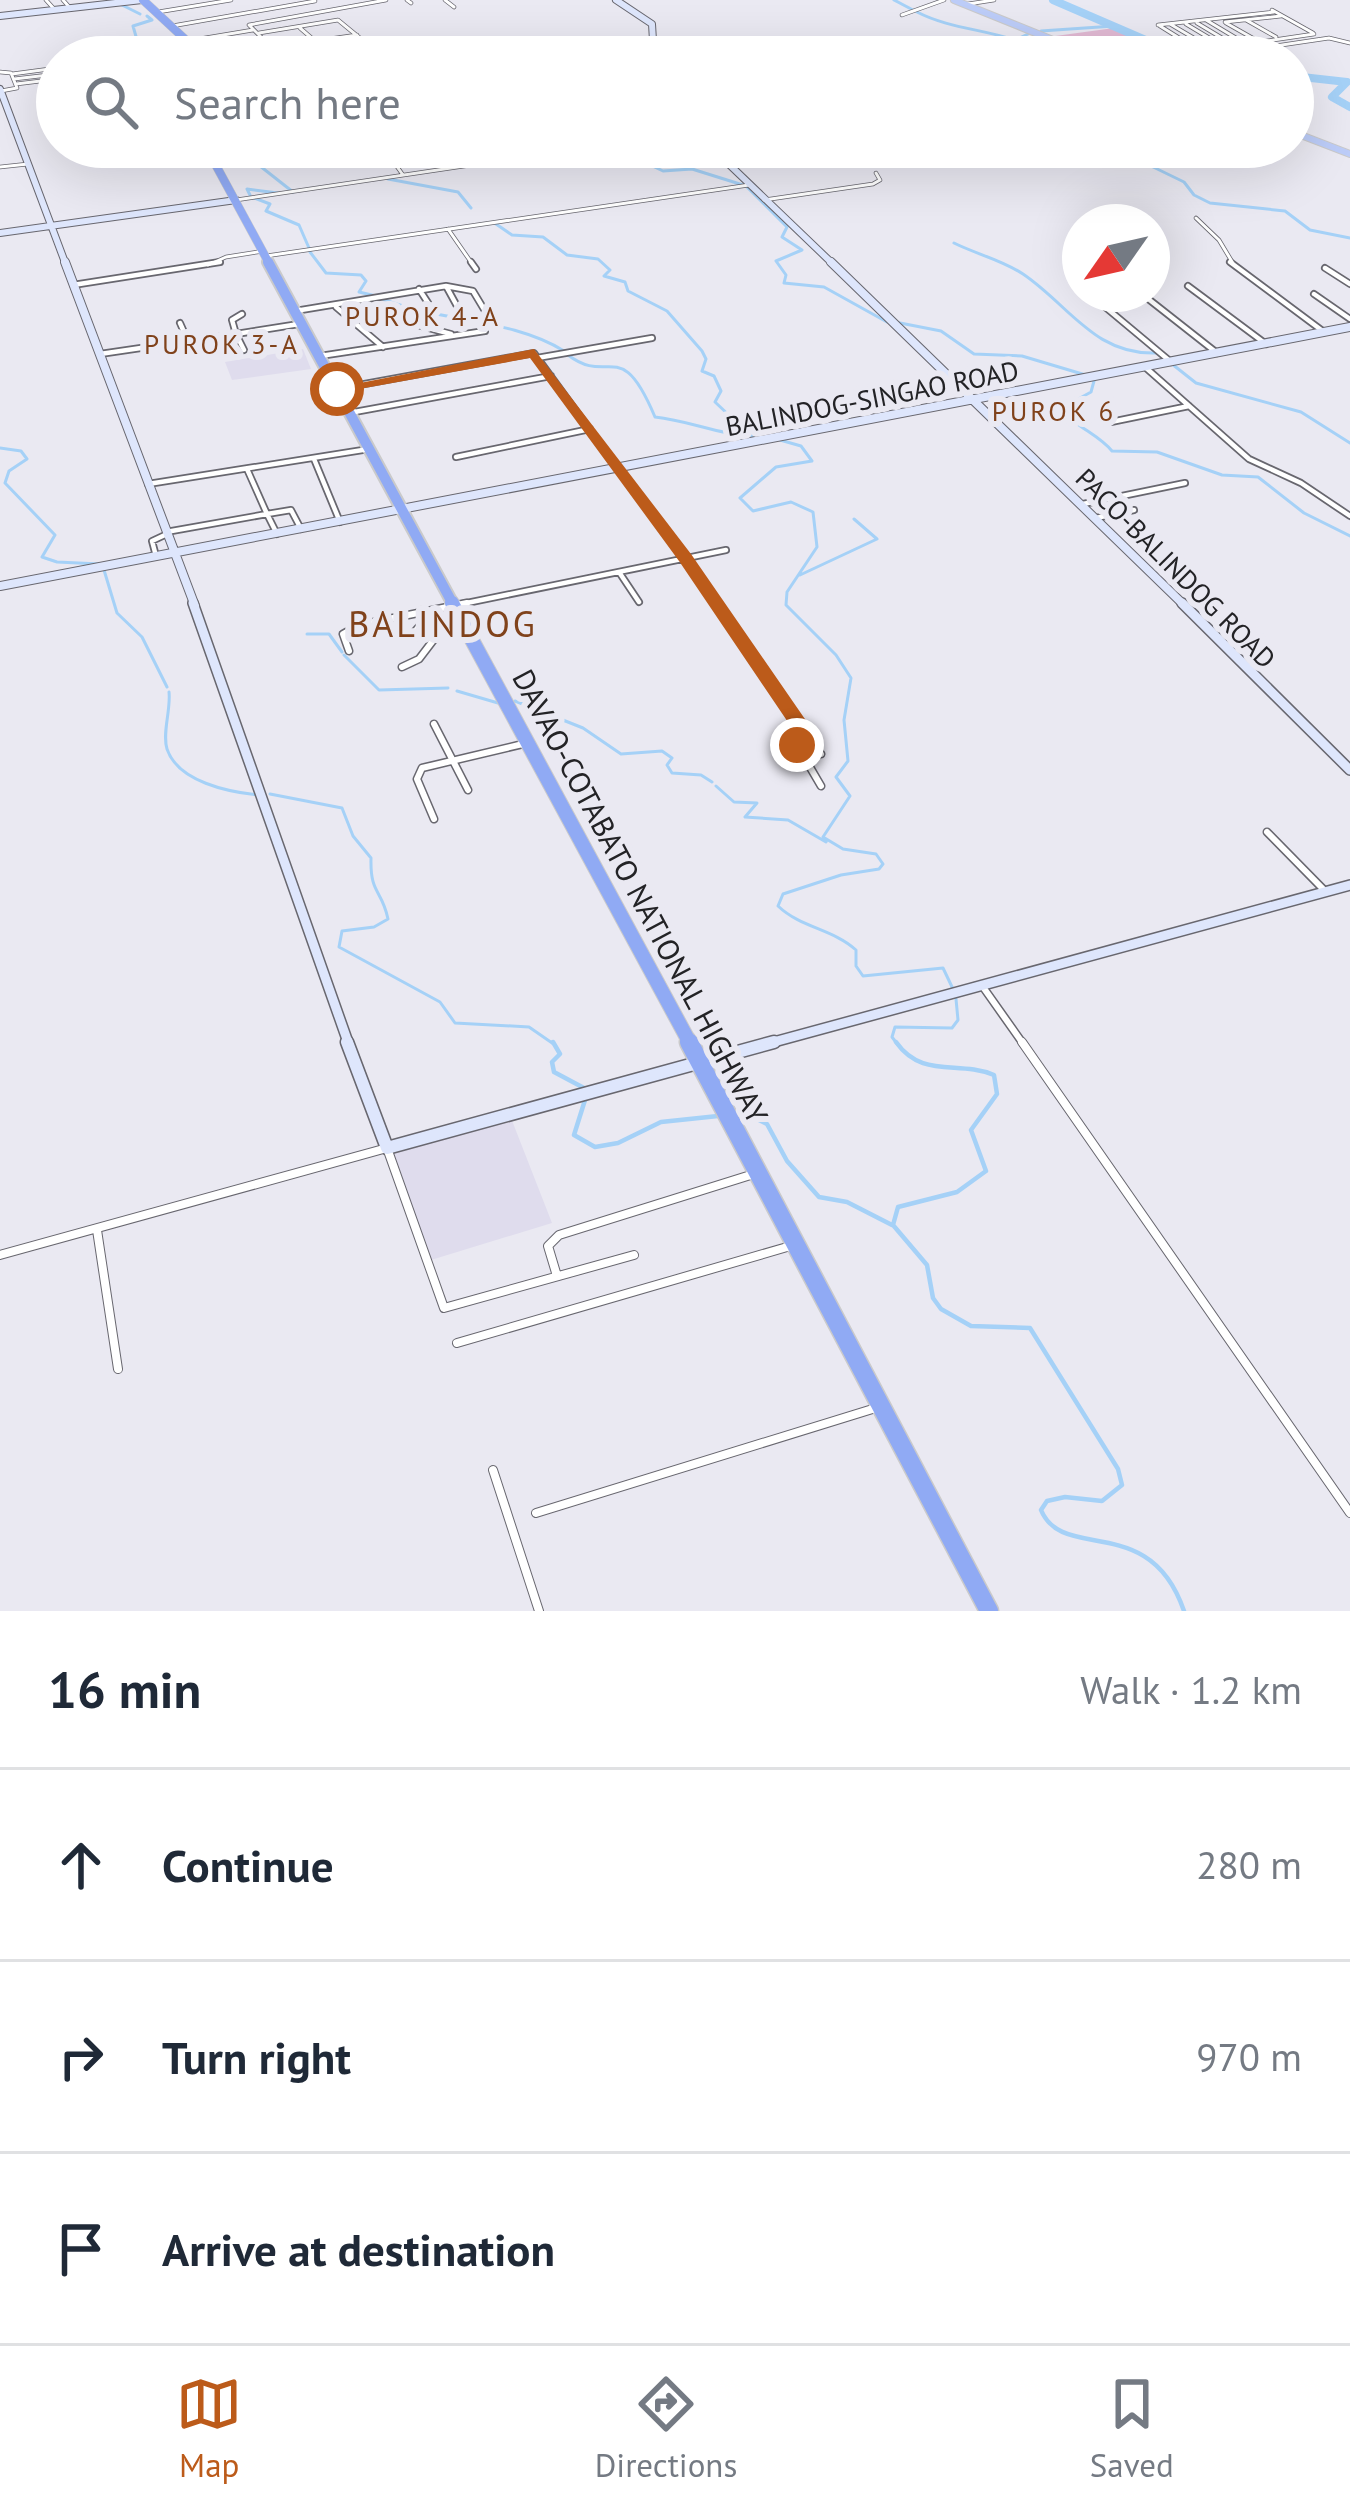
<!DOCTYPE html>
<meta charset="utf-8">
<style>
:root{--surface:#fff;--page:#f2f2f3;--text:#1f2937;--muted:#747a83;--line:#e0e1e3;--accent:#bc5b1a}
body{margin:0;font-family:"PT Sans",sans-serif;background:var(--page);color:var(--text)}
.compass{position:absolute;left:1062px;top:204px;width:108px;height:108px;border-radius:50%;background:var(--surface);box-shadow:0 12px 48px #0002;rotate:236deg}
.stop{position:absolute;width:36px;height:36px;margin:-27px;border:9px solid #bc5b1a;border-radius:50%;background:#fff}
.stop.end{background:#bc5b1a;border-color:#fff;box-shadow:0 3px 12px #0008}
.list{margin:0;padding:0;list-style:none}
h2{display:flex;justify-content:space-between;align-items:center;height:156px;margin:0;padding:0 48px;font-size:51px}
h2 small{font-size:39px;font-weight:400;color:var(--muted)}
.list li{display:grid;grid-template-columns:78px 1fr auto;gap:36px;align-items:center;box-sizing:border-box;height:192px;padding:0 48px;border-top:3px solid var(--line)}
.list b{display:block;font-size:45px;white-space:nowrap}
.list em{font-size:39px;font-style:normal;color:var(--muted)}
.icon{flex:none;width:66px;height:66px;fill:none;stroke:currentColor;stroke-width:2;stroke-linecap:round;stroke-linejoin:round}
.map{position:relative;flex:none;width:1350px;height:1611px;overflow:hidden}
.search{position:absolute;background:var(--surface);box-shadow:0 12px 48px #0002;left:36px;right:36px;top:36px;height:132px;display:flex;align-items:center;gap:30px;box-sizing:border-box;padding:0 42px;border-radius:66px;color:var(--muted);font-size:45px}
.sheet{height:732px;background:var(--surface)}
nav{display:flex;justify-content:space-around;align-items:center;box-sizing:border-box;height:168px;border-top:3px solid var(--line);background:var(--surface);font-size:33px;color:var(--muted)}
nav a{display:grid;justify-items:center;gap:6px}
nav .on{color:var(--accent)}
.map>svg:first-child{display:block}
.built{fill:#dfdced}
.green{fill:#e1b9d3}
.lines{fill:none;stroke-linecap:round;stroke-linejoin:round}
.stream-far1{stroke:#a5d1f7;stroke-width:3}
.stream{stroke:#a5d1f7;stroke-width:4.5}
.river{stroke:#a5d1f7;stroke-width:8}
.street-far3-casing{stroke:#68676f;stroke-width:4.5}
.street-far2-casing{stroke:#68676f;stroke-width:8}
.street-far1-casing{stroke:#68676f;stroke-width:9}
.street-casing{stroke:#68676f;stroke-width:10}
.secondary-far3-casing{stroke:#68676f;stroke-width:8}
.secondary-far2-casing{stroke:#68676f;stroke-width:10}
.secondary-far1-casing{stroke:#68676f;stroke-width:12}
.secondary-casing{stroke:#68676f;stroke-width:15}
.primary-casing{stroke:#cacacb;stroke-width:8}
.highway-far3-casing{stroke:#cacacb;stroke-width:9}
.highway-far2-casing{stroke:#cacacb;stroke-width:14}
.highway-far1-casing{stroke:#cacacb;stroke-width:16}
.highway-casing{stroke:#cacacb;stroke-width:21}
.street-far3{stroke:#fff;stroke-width:3}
.street-far2{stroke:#fff;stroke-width:4.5}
.street-far1{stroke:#fff;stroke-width:6}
.street{stroke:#fff;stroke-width:8}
.secondary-far3{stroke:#dee6fc;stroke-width:6}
.secondary-far2{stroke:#dee6fc;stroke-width:8}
.secondary-far1{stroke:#dee6fc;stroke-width:9}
.secondary{stroke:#dee6fc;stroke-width:12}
.primary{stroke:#bcccf8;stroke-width:6}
.highway-far3{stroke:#90aaf4;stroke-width:8}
.highway-far2{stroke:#90aaf4;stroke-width:10}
.highway-far1{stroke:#90aaf4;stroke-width:14}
.highway{stroke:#90aaf4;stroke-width:18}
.route{fill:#bc5b1a}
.labels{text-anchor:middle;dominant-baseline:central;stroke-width:12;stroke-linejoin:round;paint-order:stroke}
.far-neighbourhood-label{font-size:27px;letter-spacing:3px;fill:#80421b;stroke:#eae9f2}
.far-street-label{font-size:27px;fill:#232326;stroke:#eae9f2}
.street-label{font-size:30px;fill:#232326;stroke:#eae9f2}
.quarter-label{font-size:36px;letter-spacing:3px;fill:#80421b;stroke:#eae9f2}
</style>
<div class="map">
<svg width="1350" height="1611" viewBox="0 0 1350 1611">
<rect width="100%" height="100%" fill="#eae9f2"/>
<path class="built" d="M303 349 311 369 232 380 225 362Z
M511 1118 552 1223 431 1260 393 1150Z"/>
<path class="green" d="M1114 28 1181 57H1101L1048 37Z"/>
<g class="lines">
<path class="stream-far1" d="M894 0 913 10
M122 5 140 14
M917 12C948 28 982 29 1015 40L1028 34
M1041 31 1114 26
M116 57 137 40 133 26 152 20 147 16
M1112 147 1184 182 1194 195 1210 203 1285 211 1310 230 1350 238
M231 152 260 166 293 192
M573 152 587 158 625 153 663 171 692 169 743 185
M388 179 458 192 471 208
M747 187 787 227 782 237 802 250 776 261 786 275 784 283 824 287 887 322
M250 195 247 189 278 193
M254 198 270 204 266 211 299 225 309 248
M496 224 512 235 543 237 567 255 598 259 610 270 604 276 625 282 628 291 667 311 702 351 706 359 702 371 714 376 721 391 715 402 733 419 739 435
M954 243C976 254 1002 260 1023 274 1069 305 1094 355 1156 353
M310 252 326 273 361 275 366 281 359 292 376 296
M380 298C438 322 511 318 564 351
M895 322 941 331 974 354 1022 356 1089 376
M568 355C610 387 620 334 655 417 692 421 721 436 759 436
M1172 364 1196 383 1301 412 1350 443
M1094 381 1091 392 1062 408C1074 427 1097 433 1112 451L1157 452 1222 475 1258 477 1304 513 1350 536
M780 440 801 446 812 461 776 467 740 498 753 511 791 502 813 512 817 547 787 592 786 605 836 655 851 678 844 720 848 761 836 777 850 796 823 837 843 849 876 854 883 864 879 869 841 875 783 894 778 906C801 928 833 929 856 950V966L863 976 943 968 953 989
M0 448 21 451 27 459 9 471 5 483 55 535 42 557 57 562 100 564
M104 570 117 613 142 637 167 687
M800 575 877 539 854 519
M307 634H329L342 652
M344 655 379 690 448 688
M457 691 498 703
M169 692C171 710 162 733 167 749 178 782 229 792 258 795
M515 701 583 728 621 754 662 751 672 758 667 765 672 773 701 775 712 782
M716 786 734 802 757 803 745 817 788 820 826 842
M270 794 342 808 353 836 371 858C370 895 382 889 388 919L374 927 342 931 339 947 440 1002 455 1023 529 1027 555 1045
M898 1045 892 1037 895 1027 952 1028 958 1020 956 999"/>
<path class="stream" d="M553 1042 560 1054 552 1062 554 1072 584 1088
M896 1042C922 1079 958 1060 994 1075L997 1094 971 1130 986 1171 957 1192 898 1207 893 1225 927 1265 933 1298 941 1309 971 1326 1030 1328 1118 1469 1122 1485 1102 1501 1065 1497 1047 1501 1041 1510C1063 1563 1150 1511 1184 1611
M585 1100 574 1135 595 1147 618 1143 661 1122 718 1116
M745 1113 767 1124 787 1161 819 1197 847 1202 892 1225"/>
<path class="river" d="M1053 0 1185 57
M1293 76 1347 82 1332 97 1350 107"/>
<defs>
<path id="street-far3" d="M46 0 55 10
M63 0 71 9
M407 0 411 3
M445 0 454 7
M968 4 994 0
M1272 10 1313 33
M158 12 231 0
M902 15 944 0
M1206 20 1246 44
M1246 20 1276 37
M1225 22 1281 16
M1197 23 1232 44
M1226 23 1256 40
M1170 24 1209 47
M1186 24 1221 45
M1158 25 1274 12
M172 26 315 1
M1160 26 1200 51
M300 28 315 41 357 35
M259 33 338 20 383 57
M187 41 253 30
M273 49 249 25 386 0
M604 49 654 40
M1200 51 1314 34
M624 54 654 50
M126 57 192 49
M1202 57 1329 38 1350 43
M0 72 11 73 17 88 1 91
M12 74 57 68
M14 79 57 74
M16 84 57 79
M383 147 403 175
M212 155 242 147
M0 167 28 164
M236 200 593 147
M764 200 873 184 880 180 876 173
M1196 218 1219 240 1234 265
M448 229 473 265
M266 256 749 185
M208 265 226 257 264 251"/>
<path id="street-far2" d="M471 262 476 269
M1230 262 1324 332
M1325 268 1350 284
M73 285 220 262
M446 286 473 291 491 321 463 317Z
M1188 286 1266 344
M419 289 432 309
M1142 294 1217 353
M1314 294 1350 319
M1098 301 1171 362
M353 303 376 314 451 334
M336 307 383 347
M295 311 446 286
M242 314 232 320 236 334 299 324
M180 323 188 341
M100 354 236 334 244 350
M320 356 485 331
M537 358 652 338
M1145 367 1249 459 1301 483 1350 516
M337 389 534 353 718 606
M349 413 551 376
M1111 422 1189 406
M456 457 590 429
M314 459 340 522
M148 484 369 449
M1083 504 1185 483
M1096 518 1134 510
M166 532 267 514 247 469
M277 534 267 514 291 510 301 529
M156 556 152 541 167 534
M619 572 639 602
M452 606 726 550"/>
<path id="street-far1" d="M716 603 821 754
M422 610 435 638 411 636 426 619
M349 651 343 634 359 625 467 603
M402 667 419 659 435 638
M434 724 468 790
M809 738 797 745 821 786
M434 819 417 779 422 768 527 743
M1267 832 1326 892
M983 987 1024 1045"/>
<path id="street" d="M1022 1042 1350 1513
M97 1230 118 1369
M0 1255 387 1148 444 1308 634 1255
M557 1276 548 1246 559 1235 757 1173
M457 1343 794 1245
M493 1470 539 1611
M536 1513 879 1407"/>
<path id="secondary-far3" d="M616 0 652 24 654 57
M0 16 142 0
M0 89 66 265
M711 147 834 265
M0 233 236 200"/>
<path id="secondary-far2" d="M65 262 195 606
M831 262 1185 606
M0 586 1350 327"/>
<path id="secondary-far1" d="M193 603 349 1045
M1182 603 1350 770
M763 1045 1350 885"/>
<path id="secondary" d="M347 1042 387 1148 774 1042"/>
<path id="primary" d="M954 0 1095 57
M1293 132 1350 154"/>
<path id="highway-far3" d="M143 0 187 41 195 57
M206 147 270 265"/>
<path id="highway-far2" d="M268 262 454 606"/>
<path id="highway-far1" d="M452 603 691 1045"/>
<path id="highway" d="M689 1042 989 1611"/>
</defs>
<use href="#street-far3" class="street-far3-casing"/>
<use href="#street-far2" class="street-far2-casing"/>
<use href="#street-far1" class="street-far1-casing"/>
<use href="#street" class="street-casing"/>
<use href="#secondary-far3" class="secondary-far3-casing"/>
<use href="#secondary-far2" class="secondary-far2-casing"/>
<use href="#secondary-far1" class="secondary-far1-casing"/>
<use href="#secondary" class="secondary-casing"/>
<use href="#primary" class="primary-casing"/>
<use href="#highway-far3" class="highway-far3-casing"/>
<use href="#highway-far2" class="highway-far2-casing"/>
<use href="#highway-far1" class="highway-far1-casing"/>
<use href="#highway" class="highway-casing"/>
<use href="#street-far3" class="street-far3"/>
<use href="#street-far2" class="street-far2"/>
<use href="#street-far1" class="street-far1"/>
<use href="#street" class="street"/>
<use href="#secondary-far3" class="secondary-far3"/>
<use href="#secondary-far2" class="secondary-far2"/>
<use href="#secondary-far1" class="secondary-far1"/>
<use href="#secondary" class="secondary"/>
<use href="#primary" class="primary"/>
<use href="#highway-far3" class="highway-far3"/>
<use href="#highway-far2" class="highway-far2"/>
<use href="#highway-far1" class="highway-far1"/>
<use href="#highway" class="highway"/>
</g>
<path class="route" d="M534 349 691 554 818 738 815 742 790 749 787 745 798 737 679 561 530 358 337 393 329 389Z"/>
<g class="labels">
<g class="far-neighbourhood-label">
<text x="423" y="316">PUROK 4-A</text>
<text x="222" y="344">PUROK 3-A</text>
<text x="1054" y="411">PUROK 6</text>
</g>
<g class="far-street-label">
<text transform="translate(872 398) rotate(-11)">BALINDOG-SINGAO ROAD</text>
<text transform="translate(1176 568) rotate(45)">PACO-BALINDOG ROAD</text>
</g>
<g class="street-label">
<text transform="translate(641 896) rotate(62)">DAVAO-COTABATO NATIONAL HIGHWAY</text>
</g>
<g class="quarter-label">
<text x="443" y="623">BALINDOG</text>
</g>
</g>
</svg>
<svg class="compass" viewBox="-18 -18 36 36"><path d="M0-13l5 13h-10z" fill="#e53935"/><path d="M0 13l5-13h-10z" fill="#747a83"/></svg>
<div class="stop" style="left:337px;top:389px"></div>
<div class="stop end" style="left:797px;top:745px"></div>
<div class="search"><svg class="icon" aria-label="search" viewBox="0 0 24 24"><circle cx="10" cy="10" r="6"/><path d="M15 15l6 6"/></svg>Search here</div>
</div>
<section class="sheet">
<h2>16 min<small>Walk · 1.2 km</small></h2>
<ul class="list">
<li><svg class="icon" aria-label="ahead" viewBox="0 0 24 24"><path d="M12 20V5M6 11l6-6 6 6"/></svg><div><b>Continue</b></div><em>280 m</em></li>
<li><svg class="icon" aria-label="right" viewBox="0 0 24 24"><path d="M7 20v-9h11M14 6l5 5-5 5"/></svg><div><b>Turn right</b></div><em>970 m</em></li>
<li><svg class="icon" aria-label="arrive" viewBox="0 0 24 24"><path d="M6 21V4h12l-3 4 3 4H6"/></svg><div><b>Arrive at destination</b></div></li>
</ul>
</section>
<nav>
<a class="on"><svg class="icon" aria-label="map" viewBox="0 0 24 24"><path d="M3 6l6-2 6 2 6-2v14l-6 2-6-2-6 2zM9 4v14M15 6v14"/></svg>Map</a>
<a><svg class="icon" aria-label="directions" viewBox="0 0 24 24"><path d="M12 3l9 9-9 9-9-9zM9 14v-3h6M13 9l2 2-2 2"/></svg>Directions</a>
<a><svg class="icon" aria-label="saved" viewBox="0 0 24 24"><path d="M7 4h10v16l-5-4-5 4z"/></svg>Saved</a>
</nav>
